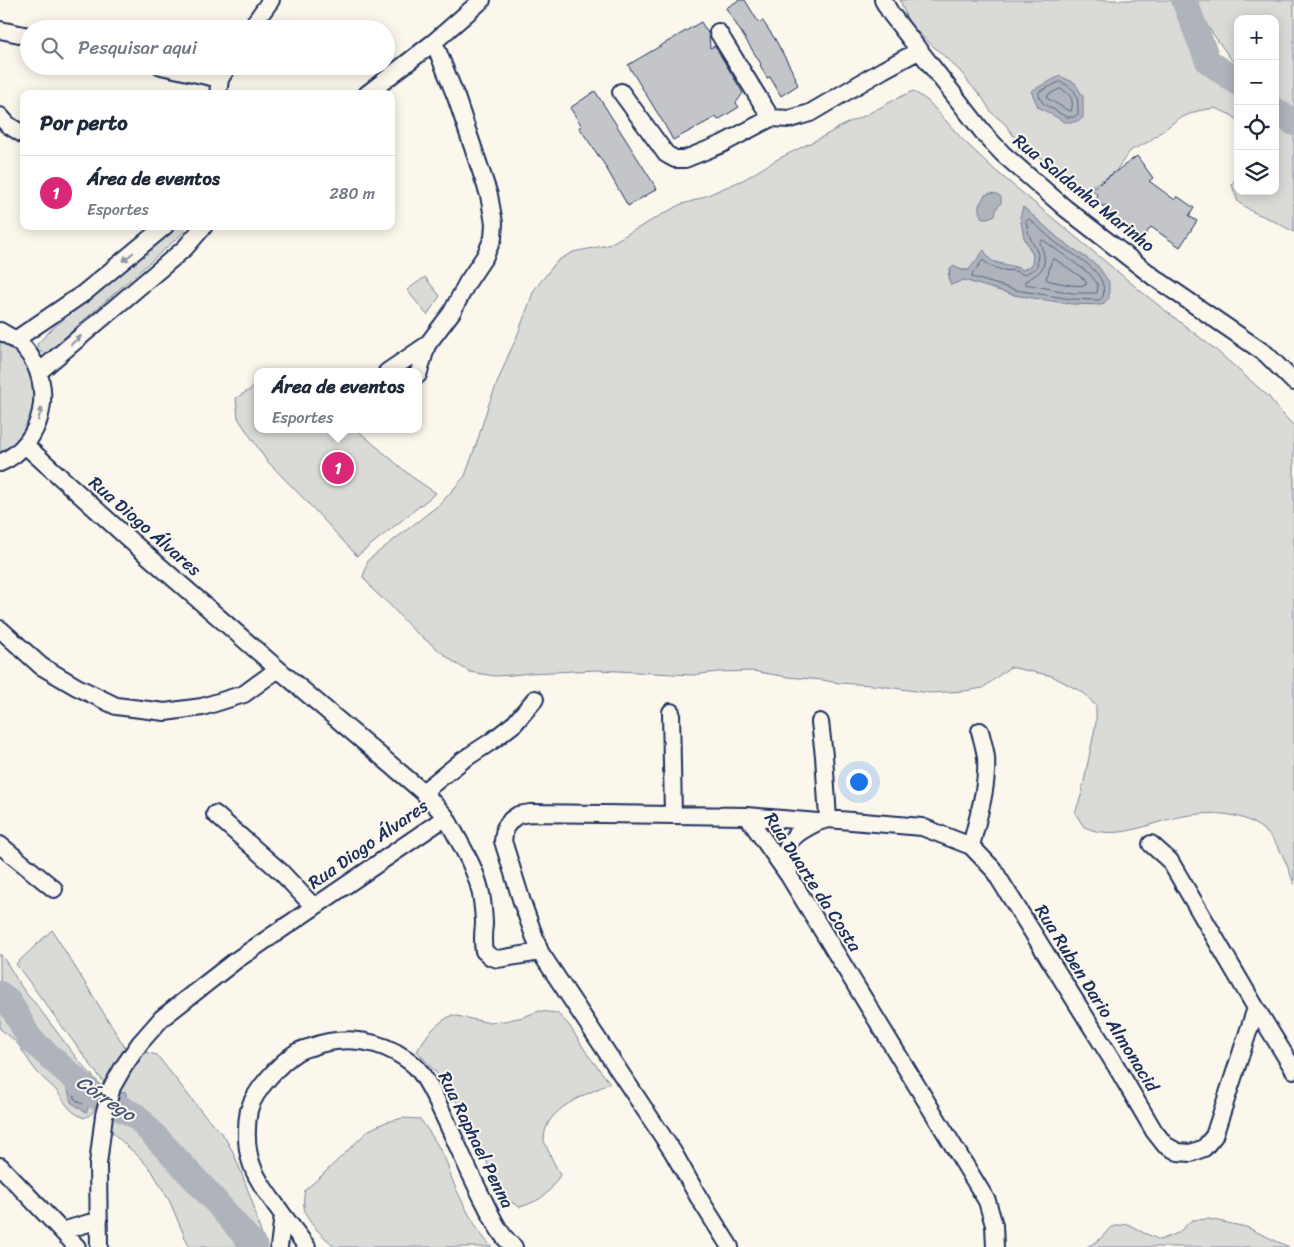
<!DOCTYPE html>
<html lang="pt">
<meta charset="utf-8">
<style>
:root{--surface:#fff;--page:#f6f6f7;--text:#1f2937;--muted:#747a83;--line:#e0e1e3;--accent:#db2777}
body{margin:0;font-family:Sriracha,sans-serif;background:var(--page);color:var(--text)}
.controls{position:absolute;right:15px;top:15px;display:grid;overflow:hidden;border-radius:10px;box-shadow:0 2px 12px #0003}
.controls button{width:45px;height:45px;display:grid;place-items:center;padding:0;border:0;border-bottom:1px solid var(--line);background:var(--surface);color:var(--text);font:25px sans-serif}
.you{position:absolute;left:858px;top:781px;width:18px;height:18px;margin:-12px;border:4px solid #fff;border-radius:50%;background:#1a73e8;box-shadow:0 0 0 8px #1a73e833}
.badge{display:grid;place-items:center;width:32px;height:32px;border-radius:50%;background:var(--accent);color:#fff;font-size:16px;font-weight:700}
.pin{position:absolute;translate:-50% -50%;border:2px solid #fff;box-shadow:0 1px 5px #0006}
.popup{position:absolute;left:254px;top:368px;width:168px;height:65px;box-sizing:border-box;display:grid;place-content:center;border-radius:10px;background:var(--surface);filter:drop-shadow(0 1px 4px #0005);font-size:16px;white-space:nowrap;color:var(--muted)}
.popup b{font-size:19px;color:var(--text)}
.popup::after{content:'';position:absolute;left:50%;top:100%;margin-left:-10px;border:10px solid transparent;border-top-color:var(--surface)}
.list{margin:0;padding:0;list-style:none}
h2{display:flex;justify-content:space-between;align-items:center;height:65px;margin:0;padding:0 20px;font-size:21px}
h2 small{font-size:16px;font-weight:400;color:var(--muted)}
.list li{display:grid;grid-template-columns:32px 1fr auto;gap:15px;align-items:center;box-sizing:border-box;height:75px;padding:0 20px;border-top:1px solid var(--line)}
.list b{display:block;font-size:19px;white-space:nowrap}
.list p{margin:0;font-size:16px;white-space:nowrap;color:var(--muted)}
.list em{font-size:16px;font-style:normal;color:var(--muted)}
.icon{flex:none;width:28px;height:28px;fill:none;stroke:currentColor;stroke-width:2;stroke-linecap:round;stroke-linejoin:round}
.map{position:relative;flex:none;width:1294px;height:1247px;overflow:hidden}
.search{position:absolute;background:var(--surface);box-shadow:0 2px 12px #0003;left:20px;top:20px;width:375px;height:55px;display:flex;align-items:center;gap:12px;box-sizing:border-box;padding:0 18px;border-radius:28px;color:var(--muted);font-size:19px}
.panel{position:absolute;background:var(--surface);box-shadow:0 2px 12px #0003;left:20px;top:90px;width:375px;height:140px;border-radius:10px}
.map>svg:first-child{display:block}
.green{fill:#dadad7;stroke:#7a849a;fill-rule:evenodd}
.water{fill:#afb3bb;stroke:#747e96}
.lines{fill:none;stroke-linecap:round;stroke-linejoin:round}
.shore{stroke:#566483;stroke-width:1}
.river{stroke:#afb3bb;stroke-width:26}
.building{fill:#c3c5c9;stroke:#1b2f5e}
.minor-casing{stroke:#1b2f5e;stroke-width:20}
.minor{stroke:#fbf7ec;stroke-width:16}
.oneway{fill:#8b93a5}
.labels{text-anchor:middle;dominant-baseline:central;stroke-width:4;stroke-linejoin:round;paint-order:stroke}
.street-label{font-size:18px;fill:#1b2f5e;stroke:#fbf7ec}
.water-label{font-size:19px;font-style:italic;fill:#47577a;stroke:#fbf7ec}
</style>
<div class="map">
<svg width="1294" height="1247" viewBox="0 0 1294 1247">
<rect width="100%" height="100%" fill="#fbf7ec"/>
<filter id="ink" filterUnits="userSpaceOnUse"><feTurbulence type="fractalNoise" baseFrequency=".02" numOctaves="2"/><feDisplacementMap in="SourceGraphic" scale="10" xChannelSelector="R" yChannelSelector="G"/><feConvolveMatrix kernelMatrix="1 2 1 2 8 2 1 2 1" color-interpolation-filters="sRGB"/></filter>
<g filter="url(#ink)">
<path class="green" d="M900 0H1173L1199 58 1217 78 1238 95V120L1231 115 1215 108 1197 111 1178 119 1148 142 1130 151 1115 172 1099 182 1083 190 1068 180 1015 138 1005 124 991 112 982 97 970 84 960 71 909 24Z
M1195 0H1294V115L1275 99V19H1238V66L1233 62 1208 27Z
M913 91 928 101 963 140 996 171 1148 297 1216 350 1269 397 1280 411 1294 426V884C1288 868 1282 849 1270 836 1244 808 1204 811 1170 819 1147 825 1126 835 1102 832 1096 832 1090 829 1084 827L1075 813 1081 796 1096 723V706L1084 693 1052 676 1010 667 983 688 965 691 930 693 873 685 839 683 822 680 788 677 752 671 718 672 692 675 599 670 529 673 512 675 495 676 470 672 455 663 413 630 389 604 375 592 363 577 368 560 440 504 465 476 477 442 488 406 508 356 516 339 534 290 557 261 573 252 608 245 679 205 696 200 745 179 776 160 824 136 847 123 864 116 896 99ZM1023 207 1058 238 1038 298 1014 295 948 275 950 269 954 266C965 275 979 266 991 261 1002 264 1013 265 1023 270L1032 265 1033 255 1024 237Z
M1275 124 1294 135V232L1270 219 1253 212 1238 202 1232 185 1238 173V191H1275Z
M173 226H186L184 232 48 352 43 353 38 350 37 344 52 329Z
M425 277 440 296 427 315 407 290Z
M0 331 33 359 37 427 0 463Z
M258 385V429H356L412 477 436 493 357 556 309 504 266 460 238 418 236 398Z
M52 930 126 1049C115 1062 110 1070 107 1087L16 964Z
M0 954C13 969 20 990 35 1003L78 1060 100 1084C100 1091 97 1108 92 1113 90 1116 87 1116 84 1118 67 1111 66 1102 55 1089 49 1083 43 1079 38 1073 31 1065 26 1056 20 1047 15 1040 7 1034 0 1029Z
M539 1011 557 1013 569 1025 588 1055 610 1083C587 1095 544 1107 544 1140 544 1143 557 1169 560 1175 548 1195 542 1200 520 1207L504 1198 495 1186 485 1156 451 1091 439 1076 417 1051C428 1033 433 1026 452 1015L486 1022 504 1021 523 1017Z
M140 1051 157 1055 200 1110 224 1136 233 1152 242 1174 254 1207 258 1224 266 1247H189L170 1202 152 1171 140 1158 113 1133 108 1122 122 1080ZM120 1093 139 1105 150 1124 144 1128C135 1121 129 1119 118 1119V1114H113C118 1108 119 1101 120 1093Z
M403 1118 420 1119C431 1134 441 1149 448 1166 450 1172 451 1178 454 1184 462 1202 478 1234 492 1247H335C324 1236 305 1223 304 1206 303 1201 304 1195 305 1190L318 1179 369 1130 386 1122Z
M1209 1219 1246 1227 1289 1247H1087L1099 1240 1111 1227 1128 1224 1144 1233 1160 1240 1178 1233 1192 1220Z"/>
<path class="water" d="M1060 76 1075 83 1083 97V118L1075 122H1065L1038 107 1031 91Z
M991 193 997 194 1001 197V203L997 208 995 215 988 218H982C976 207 979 205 985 195Z
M1023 207 1058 238 1098 266 1109 282V298L1102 305 1071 304 1014 295 964 280 951 285 949 280 950 269 954 266 958 269 968 271 984 250C986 253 988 258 991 260 998 266 1014 266 1023 270L1032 265 1033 255 1024 237 1020 217Z
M87 1075 98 1085 86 1113 71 1102 67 1086Z
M126 1092V1098L139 1105 150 1124 144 1128C135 1121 129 1119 118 1119V1114H113C118 1108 119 1101 120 1093Z"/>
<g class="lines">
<path class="shore" d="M1060 82C1078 89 1078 96 1078 114L1074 117H1066L1043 103 1039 96V92Z
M1060 89C1070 92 1075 101 1071 111L1067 110 1047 98 1048 95Z
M1029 219C1038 226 1046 235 1055 242 1073 256 1109 270 1103 297L1099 300 1071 299 1015 290 972 277V274L983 260 990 266 1002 270 1015 271 1022 274H1025L1035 269 1037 266 1038 254 1029 235 1026 222Z
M1043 240 1090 274 1098 285 1097 293H1072L1025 284V281C1046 271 1048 263 1040 243L1041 241Z
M1053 259H1055L1084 279 1086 282V285C1074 287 1059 283 1047 280L1046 278C1050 272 1049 264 1053 259Z
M86 1082 91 1085V1087L85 1103 82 1104 75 1099 73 1090Z"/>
<path class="river" d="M1184 0 1208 61 1238 83
M1275 110 1294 123
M0 994 9 1001 30 1039 93 1095 136 1116 209 1194 255 1247"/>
</g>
<path class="building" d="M739 0H745L759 23 762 20 775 39 796 78 795 79 798 85 781 96 770 77 767 78 760 65 761 64 726 8Z
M701 22 709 35 710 48 715 46 743 93 736 103 739 107 718 120 716 117 673 140 663 122 628 65Z
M595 91 657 189 628 206 604 164 579 127 582 126 570 108Z
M1137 156 1153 178 1149 181 1175 200 1177 196 1194 208 1189 216 1197 221 1180 247 1151 227 1142 239 1114 217 1105 205 1103 207 1096 197 1098 196 1092 189Z"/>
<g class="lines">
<defs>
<path id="minor" d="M883 0 891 14 986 136 1003 154 1065 208 1155 278 1266 354 1294 382
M250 29 271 0
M0 30 29 36
M718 32 771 118
M161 66 220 79
M621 92 666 154 675 159H685L722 144 771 118 790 119 810 113 883 70 920 50
M218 94 220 79 228 66
M367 94 434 42 482 0
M0 116 8 125 24 135
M0 331C9 336 19 341 25 349 56 385 44 444 0 463
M15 340 84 293 165 226
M39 372 185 248 204 226
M387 372 427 345
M418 375 427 345 452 312 467 283 485 256 493 238 494 223 489 195 456 97 434 42
M25 445 132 542 278 669 423 792 446 817 235 961 162 1018 140 1043 124 1066 112 1087 104 1115 98 1164 99 1247
M0 629 41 666 77 687 116 706 165 712 202 707 244 694 278 669
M671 712 673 815
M820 722 824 756 828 819
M423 792 463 760 492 741 515 723 535 699
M215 814 281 872 314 907
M747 816 818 822 828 819 922 827 971 846 993 869 1116 1066 1154 1131 1165 1145 1178 1152 1191 1153 1204 1148 1214 1136 1256 1008
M446 817C460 844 478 870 482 900 483 908 484 916 484 924 483 933 482 941 484 951L491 957 498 959 540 952 673 1152 699 1198 730 1247
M1151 844 1170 861 1256 1008 1294 1070
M0 845 54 889
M971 846C978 817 988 787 986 757 985 749 982 739 980 731
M789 873C788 867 786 860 786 854 787 836 805 829 818 822
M540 952 522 902 503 841 505 828 511 820 518 815 530 813 747 816 789 876 987 1201 994 1225 995 1247
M0 1166 77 1247
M283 1215 307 1247
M62 1231 99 1220
M279 1247 283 1215C271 1198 255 1179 250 1159 246 1145 246 1125 249 1110 254 1091 280 1063 297 1052 301 1050 306 1048 311 1047 338 1037 369 1038 395 1052 402 1056 412 1062 417 1068 426 1078 435 1097 441 1110 456 1141 469 1173 485 1203 493 1219 500 1236 514 1247"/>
</defs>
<use href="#minor" class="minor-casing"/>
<use href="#minor" class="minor"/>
</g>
<defs><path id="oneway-solid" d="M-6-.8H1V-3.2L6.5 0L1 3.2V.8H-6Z" transform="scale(1.25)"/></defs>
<g class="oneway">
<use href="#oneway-solid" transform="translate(128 257) rotate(140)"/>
<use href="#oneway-solid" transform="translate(76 340) rotate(-41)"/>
<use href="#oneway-solid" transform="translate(40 414) rotate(-74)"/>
</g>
</g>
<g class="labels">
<g class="street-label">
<text transform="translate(1084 193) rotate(39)">Rua Saldanha Marinho</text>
<text transform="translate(145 526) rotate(41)">Rua Diogo Álvares</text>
<text transform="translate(368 844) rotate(-35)">Rua Diogo Álvares</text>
<text transform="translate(813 882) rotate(57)">Rua Duarte da Costa</text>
<text transform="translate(1097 998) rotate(58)">Rua Ruben Dario Almonacid</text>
<text transform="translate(476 1140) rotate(64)">Rua Raphael Penna</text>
</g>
<g class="water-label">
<text transform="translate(106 1098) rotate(34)">Córrego</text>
</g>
</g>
</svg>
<div class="controls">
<button>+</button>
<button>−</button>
<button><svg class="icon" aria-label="locate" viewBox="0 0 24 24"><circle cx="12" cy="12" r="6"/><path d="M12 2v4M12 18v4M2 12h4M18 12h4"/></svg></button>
<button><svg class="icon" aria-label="layers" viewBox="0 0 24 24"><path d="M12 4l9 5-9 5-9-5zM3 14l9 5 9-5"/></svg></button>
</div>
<div class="you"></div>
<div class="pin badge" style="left:338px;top:468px">1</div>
<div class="popup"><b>Área de eventos</b>Esportes</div>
<div class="search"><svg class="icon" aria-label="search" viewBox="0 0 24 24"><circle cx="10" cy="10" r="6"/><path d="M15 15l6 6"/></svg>Pesquisar aqui</div>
<section class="panel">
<h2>Por perto<small></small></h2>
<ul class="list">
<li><span class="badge">1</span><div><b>Área de eventos</b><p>Esportes</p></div><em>280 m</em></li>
</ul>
</section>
</div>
